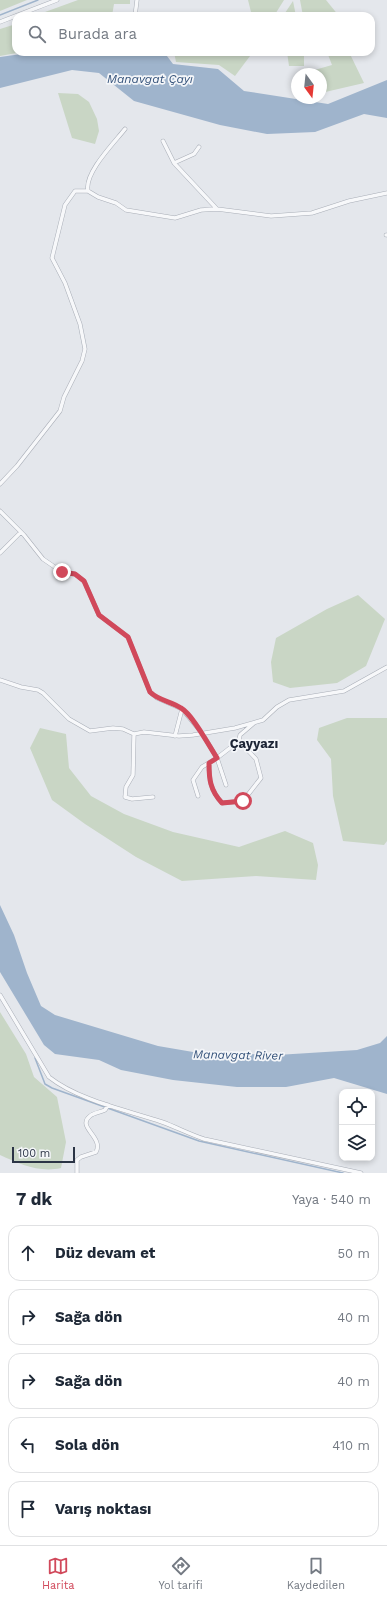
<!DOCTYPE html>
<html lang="tr">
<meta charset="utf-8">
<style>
:root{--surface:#fff;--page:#f2f2f3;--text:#1f2937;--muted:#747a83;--line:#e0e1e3;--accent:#d1495b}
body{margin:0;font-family:"Work Sans",sans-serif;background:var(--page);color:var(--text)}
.controls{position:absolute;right:12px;bottom:12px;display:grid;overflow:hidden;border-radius:8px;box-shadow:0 2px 6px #0003}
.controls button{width:36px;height:36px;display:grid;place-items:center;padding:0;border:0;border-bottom:1px solid var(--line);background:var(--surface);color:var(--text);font:20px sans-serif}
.compass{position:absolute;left:291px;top:68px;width:36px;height:36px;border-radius:50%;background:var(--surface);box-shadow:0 2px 6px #0003;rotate:165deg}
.scale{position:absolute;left:12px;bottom:10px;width:63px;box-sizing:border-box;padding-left:4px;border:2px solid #2b3445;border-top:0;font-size:11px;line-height:14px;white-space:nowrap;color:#2b3445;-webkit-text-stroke:3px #f4f6f9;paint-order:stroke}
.stop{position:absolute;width:12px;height:12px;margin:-9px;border:3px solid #d1495b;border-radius:50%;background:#fff}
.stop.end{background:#d1495b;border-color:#fff;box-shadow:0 1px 4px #0008}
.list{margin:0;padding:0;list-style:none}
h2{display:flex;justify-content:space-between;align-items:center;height:52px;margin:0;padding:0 16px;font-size:17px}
h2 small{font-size:13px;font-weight:400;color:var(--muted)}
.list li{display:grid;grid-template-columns:26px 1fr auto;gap:12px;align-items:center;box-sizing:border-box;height:56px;margin:0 8px 8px;padding:0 8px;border:1px solid var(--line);border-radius:12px}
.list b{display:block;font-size:15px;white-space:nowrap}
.list em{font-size:13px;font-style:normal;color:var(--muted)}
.icon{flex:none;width:22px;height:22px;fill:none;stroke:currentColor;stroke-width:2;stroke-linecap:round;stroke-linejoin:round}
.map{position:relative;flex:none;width:387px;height:1173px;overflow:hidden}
.search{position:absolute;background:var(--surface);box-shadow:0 2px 6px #0003;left:12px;right:12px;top:12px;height:44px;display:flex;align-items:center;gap:10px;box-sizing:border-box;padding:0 14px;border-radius:12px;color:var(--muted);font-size:15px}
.sheet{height:372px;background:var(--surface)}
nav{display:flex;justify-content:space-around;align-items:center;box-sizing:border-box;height:56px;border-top:1px solid var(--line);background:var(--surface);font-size:11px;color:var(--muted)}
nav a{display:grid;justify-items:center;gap:2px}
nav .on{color:var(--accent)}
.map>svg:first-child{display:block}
.green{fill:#c9d6c5}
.water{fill:#9fb4cc}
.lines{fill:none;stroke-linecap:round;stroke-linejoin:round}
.stream{stroke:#9fb4cc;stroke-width:1.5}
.street-casing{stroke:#a9aeb7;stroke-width:4.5}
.street{stroke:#f7f8fa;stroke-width:3.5}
.route{stroke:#d1495b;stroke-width:5}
.labels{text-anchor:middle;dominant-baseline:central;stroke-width:3.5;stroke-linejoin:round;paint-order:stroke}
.water-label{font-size:12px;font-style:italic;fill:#34527a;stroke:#f4f6f9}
.quarter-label{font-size:13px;font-weight:bold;fill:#1d2536;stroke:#f4f6f9}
</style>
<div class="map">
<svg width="387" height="1173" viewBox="0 0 387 1173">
<rect width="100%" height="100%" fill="#e4e7ec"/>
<path class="green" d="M0 0H27L0 11Z
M78 0H130V4H114L112 16H46L45 12Z
M248 0H284L274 16H252Z
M300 0H326L339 16H303Z
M293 1 296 16H283Z
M16 24V52H22L0 56V29Z
M174 52H253L235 76 219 65 176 62Z
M287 52H304V66H289Z
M327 52H349L364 83 321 93V74H312L311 71 332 65Z
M58 93 78 94 89 102 97 119 99 131 95 144 72 138Z
M358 595 385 619 366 666 337 683 290 688 273 682 271 662 276 638 327 609Z
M347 718H387V841L384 845 343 841 333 796 331 759 317 740 319 728Z
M40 728 66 734 69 768 91 796 124 814 173 832 239 847 285 831 313 843 318 865 316 880 256 876 182 881 136 857 85 824 52 800 30 748Z
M0 1012 26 1054 34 1077 57 1097 66 1142 61 1168C39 1173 20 1164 0 1155Z"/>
<path class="water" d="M36 52H164L173 64 218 69 244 91 328 104 387 80V118L364 114 315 132 267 134 220 125 134 101 99 73 72 70 0 88V57Z
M0 905 14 935 27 973 41 1006 55 1015 158 1046 193 1052 277 1055 357 1050 380 1043 387 1036V1094L334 1078 286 1087H237L173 1080 121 1070 99 1060 55 1054 44 1045 0 972Z"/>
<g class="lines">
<path class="stream" d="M0 15 38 0
M35 1058 45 1084 52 1088 199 1141 343 1173"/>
<defs>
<path id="street" d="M135 16 137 0
M0 22 57 0
M125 129C114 143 84 173 88 191L98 197 116 203 126 210 175 218 201 210 217 209 271 216 312 213 349 201 387 193
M163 141 174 163 217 209
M174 163 194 154 199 147
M386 235H387
M0 484 17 466 60 411 64 397 82 361 85 349 80 324 65 283 52 258 65 205 75 191H88
M0 511 24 535 43 559 62 572 75 574 84 581 99 615 128 637 150 692 157 698 182 709 202 733 217 758 226 785
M0 553 21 532
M0 680 21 687 38 690 43 693 69 719 90 731 113 728 123 729 134 734
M175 736 182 709
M209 763C209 779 210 790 222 803L243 801 261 778 256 759 239 741
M198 796 193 780 202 767 217 758 239 741 240 735 254 723
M153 797 132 799 125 797 126 787 133 775 134 734 144 732 179 736 193 735 235 728 263 720 277 707 289 700 344 691 387 667
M0 995 49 1077C78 1100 126 1110 162 1122 176 1127 189 1134 204 1139L361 1173
M77 1173V1160L81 1157 96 1152C104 1137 76 1127 90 1116 93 1113 101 1112 105 1110L108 1105"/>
</defs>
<use href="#street" class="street-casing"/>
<use href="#street" class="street"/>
</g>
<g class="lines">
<path class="route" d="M62 572 75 574 84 581 99 615 128 637 150 692C159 701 171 701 181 708 193 715 209 746 217 758L209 763C209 779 210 790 222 803L243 801"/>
</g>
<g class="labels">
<g class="water-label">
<text x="150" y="79">Manavgat Çayı</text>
<text transform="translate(238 1055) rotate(1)">Manavgat River</text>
</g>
<g class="quarter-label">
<text x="254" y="743">Çayyazı</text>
</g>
</g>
</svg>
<div class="controls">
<button><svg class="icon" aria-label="locate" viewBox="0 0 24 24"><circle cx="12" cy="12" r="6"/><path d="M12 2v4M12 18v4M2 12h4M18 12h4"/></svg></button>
<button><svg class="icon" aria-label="layers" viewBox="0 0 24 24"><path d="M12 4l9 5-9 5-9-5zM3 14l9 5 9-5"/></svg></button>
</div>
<svg class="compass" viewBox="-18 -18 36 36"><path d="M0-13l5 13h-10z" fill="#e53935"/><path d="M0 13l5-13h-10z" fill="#747a83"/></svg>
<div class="scale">100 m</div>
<div class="stop" style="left:243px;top:801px"></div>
<div class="stop end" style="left:62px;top:572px"></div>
<div class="search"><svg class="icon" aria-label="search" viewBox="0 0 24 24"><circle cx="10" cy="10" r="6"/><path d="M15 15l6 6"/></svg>Burada ara</div>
</div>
<section class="sheet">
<h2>7 dk<small>Yaya · 540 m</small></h2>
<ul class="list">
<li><svg class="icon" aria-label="ahead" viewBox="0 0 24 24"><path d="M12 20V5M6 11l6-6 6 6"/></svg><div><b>Düz devam et</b></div><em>50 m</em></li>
<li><svg class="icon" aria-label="right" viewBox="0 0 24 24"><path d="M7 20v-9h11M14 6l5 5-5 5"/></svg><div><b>Sağa dön</b></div><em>40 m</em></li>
<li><svg class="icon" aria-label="right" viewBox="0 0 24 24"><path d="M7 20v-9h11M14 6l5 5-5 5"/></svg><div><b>Sağa dön</b></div><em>40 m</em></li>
<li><svg class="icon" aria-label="left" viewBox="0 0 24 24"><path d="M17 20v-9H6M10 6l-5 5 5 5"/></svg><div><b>Sola dön</b></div><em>410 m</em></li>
<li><svg class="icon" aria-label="arrive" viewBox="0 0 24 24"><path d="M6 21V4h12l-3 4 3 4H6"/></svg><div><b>Varış noktası</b></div></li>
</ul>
</section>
<nav>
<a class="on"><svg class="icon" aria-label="map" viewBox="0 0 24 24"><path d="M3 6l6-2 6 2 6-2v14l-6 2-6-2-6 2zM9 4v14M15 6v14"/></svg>Harita</a>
<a><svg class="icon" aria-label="directions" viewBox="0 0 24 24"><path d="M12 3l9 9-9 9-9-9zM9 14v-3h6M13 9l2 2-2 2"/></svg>Yol tarifi</a>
<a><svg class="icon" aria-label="saved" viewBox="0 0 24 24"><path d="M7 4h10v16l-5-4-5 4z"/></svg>Kaydedilen</a>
</nav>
